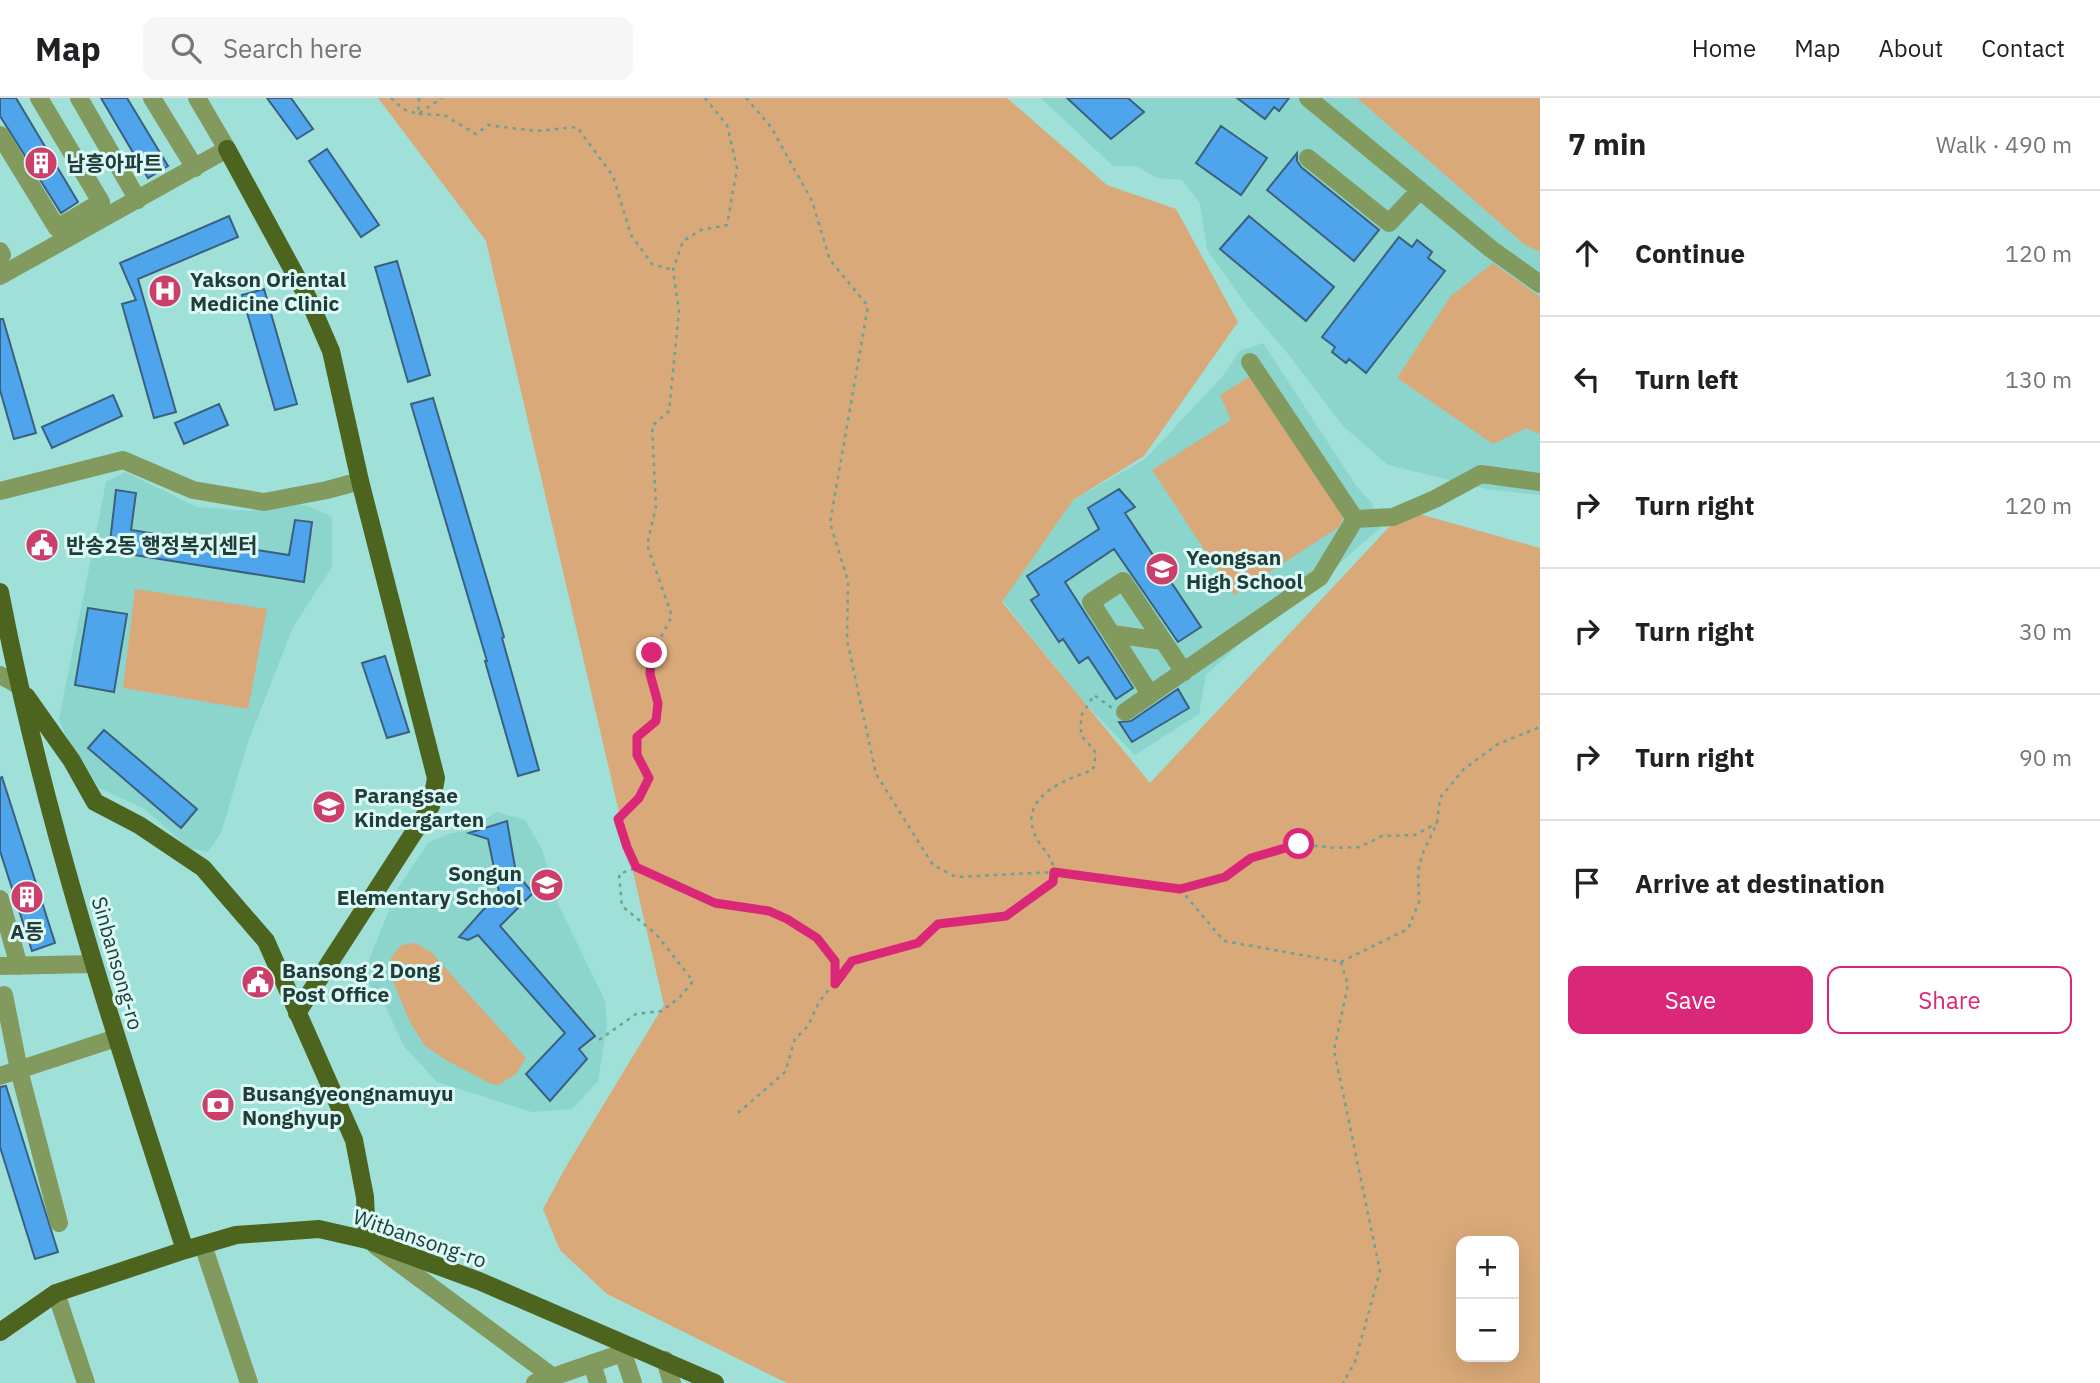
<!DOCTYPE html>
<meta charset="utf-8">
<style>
:root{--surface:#fff;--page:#f6f6f6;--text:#202124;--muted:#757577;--line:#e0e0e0;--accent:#db2777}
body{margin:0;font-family:"IBM Plex Sans","Noto Sans KR",sans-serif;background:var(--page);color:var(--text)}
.controls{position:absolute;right:21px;bottom:21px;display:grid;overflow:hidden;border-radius:14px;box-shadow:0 7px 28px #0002}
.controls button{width:63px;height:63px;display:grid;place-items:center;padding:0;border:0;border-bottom:2px solid var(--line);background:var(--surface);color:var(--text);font:35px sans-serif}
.stop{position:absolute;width:21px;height:21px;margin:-16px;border:5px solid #db2777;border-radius:50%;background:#fff}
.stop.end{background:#db2777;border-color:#fff;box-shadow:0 2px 7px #0008}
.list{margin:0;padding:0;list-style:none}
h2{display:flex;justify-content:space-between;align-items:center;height:91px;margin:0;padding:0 28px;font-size:30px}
h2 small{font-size:23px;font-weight:400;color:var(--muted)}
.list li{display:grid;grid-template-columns:46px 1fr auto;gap:21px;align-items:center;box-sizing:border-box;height:126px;padding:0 28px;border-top:2px solid var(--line)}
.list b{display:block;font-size:26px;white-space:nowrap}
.list em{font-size:23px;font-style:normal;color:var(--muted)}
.actions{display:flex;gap:14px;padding:21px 28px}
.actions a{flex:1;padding:16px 0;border:2px solid var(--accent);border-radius:14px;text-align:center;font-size:24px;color:var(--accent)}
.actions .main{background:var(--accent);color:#fff}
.icon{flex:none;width:38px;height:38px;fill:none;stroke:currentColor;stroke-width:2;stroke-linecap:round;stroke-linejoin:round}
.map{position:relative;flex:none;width:1540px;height:1285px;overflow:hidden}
header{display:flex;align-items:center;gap:42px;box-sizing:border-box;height:98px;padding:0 35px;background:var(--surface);border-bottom:2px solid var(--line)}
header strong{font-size:33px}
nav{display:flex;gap:38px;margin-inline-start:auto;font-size:24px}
.search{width:490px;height:63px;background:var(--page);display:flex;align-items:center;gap:18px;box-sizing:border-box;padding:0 24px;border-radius:14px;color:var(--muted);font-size:26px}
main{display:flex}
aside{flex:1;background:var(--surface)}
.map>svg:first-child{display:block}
.built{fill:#8bd5cc}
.green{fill:#d9a979;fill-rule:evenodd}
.building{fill:#4ea5ec;stroke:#3b607f;stroke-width:2}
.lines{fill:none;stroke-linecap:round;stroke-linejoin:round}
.path{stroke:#6ea09a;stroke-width:2.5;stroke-dasharray:3.5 5;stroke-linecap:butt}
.minor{stroke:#839a5e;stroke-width:18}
.major{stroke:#4c641e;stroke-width:18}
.route{stroke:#db2777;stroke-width:9}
.labels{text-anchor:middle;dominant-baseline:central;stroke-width:6;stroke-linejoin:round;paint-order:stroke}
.poi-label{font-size:21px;font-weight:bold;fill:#223c39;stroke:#dbfaf6;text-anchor:start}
.street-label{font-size:21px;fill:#223c39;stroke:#dbfaf6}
</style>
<header>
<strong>Map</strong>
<div class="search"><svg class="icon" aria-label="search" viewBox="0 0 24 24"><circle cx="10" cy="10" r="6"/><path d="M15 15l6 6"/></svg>Search here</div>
<nav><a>Home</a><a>Map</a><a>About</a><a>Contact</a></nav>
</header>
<main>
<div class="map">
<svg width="1540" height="1285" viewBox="0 0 1540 1285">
<rect width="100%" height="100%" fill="#9fe0d8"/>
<path class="built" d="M1041 0H1357L1525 147 1540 154V397L1487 391 1388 367 1344 329 1284 251 1247 208 1207 152 1200 105 1182 82 1157 80 1136 68H1113Z
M1263 245 1357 389 1372 405 1380 430 1330 474 1258 529 1206 577 1199 616 1135 657 1083 603 998 497 1073 402 1145 361 1222 279 1240 253Z
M125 374 197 409 250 413 291 406 308 408 332 419V469L293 529 248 644 221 735 208 754 189 750 143 710 99 690 71 650 59 621 106 384Z
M497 714 525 722 542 751 559 808 605 903 607 927 598 983 572 1011 532 1014 437 984 404 948 386 910 363 877 398 790 428 745 448 736 465 733Z"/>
<path class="green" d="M378 0H1007L1107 87 1176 111 1238 224 1144 358 1073 402 1002 504 1150 685 1405 412 1540 450V1285H787L607 1196 560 1152 543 1111 567 1067 664 907 486 143ZM1461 1143H1514V1259H1461Z
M1357 0H1540V154L1525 147Z
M1493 165 1540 199V336L1526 330 1493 346 1397 280 1451 198Z
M1249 279 1344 418 1339 429 1234 497 1152 372 1231 322 1220 297Z
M135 491 267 511 248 611 123 590Z
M415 845 431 854 526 960 516 976 498 987 489 985 446 962 425 948 410 924 392 881 391 860 401 847Z"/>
<path class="building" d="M0 0H16L78 104 61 115 0 18Z
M101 0H127L168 68 148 80Z
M267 0H291L313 31 297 41Z
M1067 0H1128L1144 14 1111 41Z
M1237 0H1289L1279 13 1274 9 1265 21Z
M1221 28 1267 60 1241 97 1196 65Z
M327 51 379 127 361 139 309 63Z
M1297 55V63L1301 69 1379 132 1354 163 1267 92Z
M229 118 238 139 138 181 176 314 154 320 122 206 136 202 120 165Z
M1249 118 1334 189 1306 223 1220 151Z
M1399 139 1412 149 1417 142 1432 154 1428 160 1445 173 1366 275 1349 261 1346 265 1332 254 1335 249 1322 239Z
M397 163 430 277 408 284 375 169Z
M264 191 297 306 275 312 242 197Z
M0 221H3L36 335 14 341 0 292Z
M113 297 122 318 52 350 42 329Z
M433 300 504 539 502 540 539 672 518 678 485 563H487L411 306Z
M219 306 228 327 184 346 175 325Z
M1119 391 1135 409 1125 415 1201 529 1178 544 1114 451 1065 484 1133 590 1116 601 1088 559 1079 565 1063 541 1059 544 1031 502 1039 497 1027 478 1099 431 1088 410Z
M116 392 136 395 131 432 289 457 295 422 312 424 304 484 109 453Z
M88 510 127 516 114 594 75 587Z
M385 558 409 634 387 640 362 565Z
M1178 591 1189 610 1132 644 1119 624 1131 623Z
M104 632 197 711 181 730 88 650Z
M2 679 55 845 32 853 0 753V680Z
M507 723 516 775 533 795 500 828 595 938 579 951 587 961 550 1003 526 976 565 935 478 837 468 842 459 839 499 794 488 741 469 735Z
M6 988 58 1154 35 1161 0 1049V989Z"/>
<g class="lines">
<path class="path" d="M391 0 403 11 418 16 442 0
M419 0 418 16 444 17 476 36 488 27 536 33 577 29 613 78 631 137 652 166 673 172
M705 0 727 27 737 70 727 127 701 132 683 143 673 172 679 213 669 313 652 328 656 409 647 447 672 518 652 556 650 576 658 605 656 623 637 639V657L649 680 639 700 618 721 627 749 636 770 715 805 769 813 787 821 817 840 835 863V886
M746 0 771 29 812 103 830 162 868 208 830 425 848 483 847 542 876 676 933 767 956 779 1054 774 1180 791 1225 779 1251 759 1299 746 1335 750 1360 749 1382 738 1415 737 1437 725
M1180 791 1224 843 1341 864 1408 831 1419 804 1418 773 1422 757 1437 725 1440 700 1464 671 1498 646 1540 629
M1341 864 1348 887 1334 952 1380 1173 1355 1264 1343 1285
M599 942 636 916 662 913 680 899 693 883 656 836 622 808 619 776 636 770
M738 1015 785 974 795 941 808 928 819 904 852 863 918 845 938 826 1006 818 1053 784C1057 756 1042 755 1034 735 1020 698 1066 681 1093 672L1096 655 1081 637V618L1094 597 1112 610"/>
<path class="minor" d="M79 0 138 102
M152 0 195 70
M1308 0 1491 151 1540 186
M0 37 57 130 101 104 39 0
M1308 60 1389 125 1420 92
M0 153 2 157 0 159
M0 178 227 51 197 0
M1250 264 1355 421
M0 393 123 362 193 392 264 404 327 392 360 383
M1112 536 1163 543
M0 577 18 587
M1150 596 1091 504 1123 483 1184 574
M1125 614 1320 479 1355 421 1393 419 1435 401 1481 376 1540 384
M0 801 19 868
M0 868 92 866
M4 897 19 972 59 1125
M0 978 116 940
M203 1147 249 1285
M376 1148 553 1279 555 1285
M56 1195 86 1285
M623 1255 633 1285
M665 1262 672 1285
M592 1265 598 1285
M535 1285 634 1251"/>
<path class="major" d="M227 51 308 200 331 253 360 383 436 680 431 708 297 915
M0 494C43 718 114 935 185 1152
M26 598 72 663 95 704 139 727 203 770 266 843 354 1042 365 1099 367 1142
M0 1234 56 1195 185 1152 236 1137 319 1131 367 1142 479 1183 715 1285"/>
</g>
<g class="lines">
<path class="route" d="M652 555 650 576 658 605 656 623 637 639V657L649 680 639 700 618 721 627 749 636 769 715 805 769 813 787 821 817 840 835 863V886L852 863 918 845 938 826 1006 818 1053 784 1054 774 1180 791 1225 779 1251 760 1299 746"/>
</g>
<defs>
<symbol id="building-disc" viewBox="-11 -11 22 22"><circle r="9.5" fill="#cd3f6b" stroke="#dbfaf6"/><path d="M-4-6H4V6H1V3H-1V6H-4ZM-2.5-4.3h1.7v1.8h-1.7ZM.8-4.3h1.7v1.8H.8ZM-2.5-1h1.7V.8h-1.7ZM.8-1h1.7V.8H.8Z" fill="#fff"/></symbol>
<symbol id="hospital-disc" viewBox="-11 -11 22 22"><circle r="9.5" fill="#cd3f6b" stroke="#dbfaf6"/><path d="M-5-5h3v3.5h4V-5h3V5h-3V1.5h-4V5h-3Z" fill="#fff"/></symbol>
<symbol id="civic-disc" viewBox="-11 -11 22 22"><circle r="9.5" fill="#cd3f6b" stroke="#dbfaf6"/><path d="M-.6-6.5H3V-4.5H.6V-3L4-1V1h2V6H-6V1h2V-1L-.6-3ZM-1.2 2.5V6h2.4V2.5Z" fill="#fff"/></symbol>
<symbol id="school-disc" viewBox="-11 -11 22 22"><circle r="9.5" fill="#cd3f6b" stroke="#dbfaf6"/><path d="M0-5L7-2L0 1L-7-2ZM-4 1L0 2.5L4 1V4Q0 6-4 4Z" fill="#fff"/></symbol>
<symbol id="bank-disc" viewBox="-11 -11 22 22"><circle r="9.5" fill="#cd3f6b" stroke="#dbfaf6"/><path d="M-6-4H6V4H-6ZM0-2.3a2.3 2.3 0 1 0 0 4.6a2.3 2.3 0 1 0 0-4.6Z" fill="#fff"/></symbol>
</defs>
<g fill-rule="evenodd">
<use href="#building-disc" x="22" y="46" width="38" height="38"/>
<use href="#hospital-disc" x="146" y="174" width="38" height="38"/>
<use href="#civic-disc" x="23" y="428" width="38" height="38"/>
<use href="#school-disc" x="1143" y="452" width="38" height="38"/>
<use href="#school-disc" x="310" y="690" width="38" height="38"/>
<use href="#school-disc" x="528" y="768" width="38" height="38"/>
<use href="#building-disc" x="8" y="780" width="38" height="38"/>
<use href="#civic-disc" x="239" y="865" width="38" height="38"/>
<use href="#bank-disc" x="199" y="988" width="38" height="38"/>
</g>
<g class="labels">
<g class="poi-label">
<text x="66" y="65">남흥아파트</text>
<text x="190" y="181">Yakson Oriental<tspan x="190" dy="24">Medicine Clinic</tspan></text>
<text x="66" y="447">반송2동 행정복지센터</text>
<text x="1186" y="459">Yeongsan<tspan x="1186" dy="24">High School</tspan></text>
<text x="354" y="697">Parangsae<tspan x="354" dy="24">Kindergarten</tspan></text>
<text x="522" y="775" text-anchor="end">Songun<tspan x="522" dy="24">Elementary School</tspan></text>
<text x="27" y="833" text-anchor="middle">A동</text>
<text x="282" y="872">Bansong 2 Dong<tspan x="282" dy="24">Post Office</tspan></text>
<text x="242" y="995">Busangyeongnamuyu<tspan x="242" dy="24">Nonghyup</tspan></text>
</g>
<g class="street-label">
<text transform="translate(118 865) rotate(74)">Sinbansong-ro</text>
<text transform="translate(420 1140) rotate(19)">Witbansong-ro</text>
</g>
</g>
</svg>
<div class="controls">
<button>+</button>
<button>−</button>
</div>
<div class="stop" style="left:1299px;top:746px"></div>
<div class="stop end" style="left:652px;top:555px"></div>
</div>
<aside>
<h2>7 min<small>Walk · 490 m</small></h2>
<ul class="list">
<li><svg class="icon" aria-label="ahead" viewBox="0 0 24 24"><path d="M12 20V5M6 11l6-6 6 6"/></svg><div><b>Continue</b></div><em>120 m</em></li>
<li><svg class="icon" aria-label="left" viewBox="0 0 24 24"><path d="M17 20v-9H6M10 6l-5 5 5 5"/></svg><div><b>Turn left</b></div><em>130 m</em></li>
<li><svg class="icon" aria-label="right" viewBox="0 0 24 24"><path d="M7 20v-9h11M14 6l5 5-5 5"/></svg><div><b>Turn right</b></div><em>120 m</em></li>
<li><svg class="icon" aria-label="right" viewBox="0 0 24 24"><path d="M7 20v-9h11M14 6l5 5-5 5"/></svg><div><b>Turn right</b></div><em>30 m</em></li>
<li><svg class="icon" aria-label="right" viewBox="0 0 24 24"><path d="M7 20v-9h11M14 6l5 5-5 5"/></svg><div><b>Turn right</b></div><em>90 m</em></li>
<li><svg class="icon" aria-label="arrive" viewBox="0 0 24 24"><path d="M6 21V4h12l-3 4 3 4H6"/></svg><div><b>Arrive at destination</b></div></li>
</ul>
<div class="actions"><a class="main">Save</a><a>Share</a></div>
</aside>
</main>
